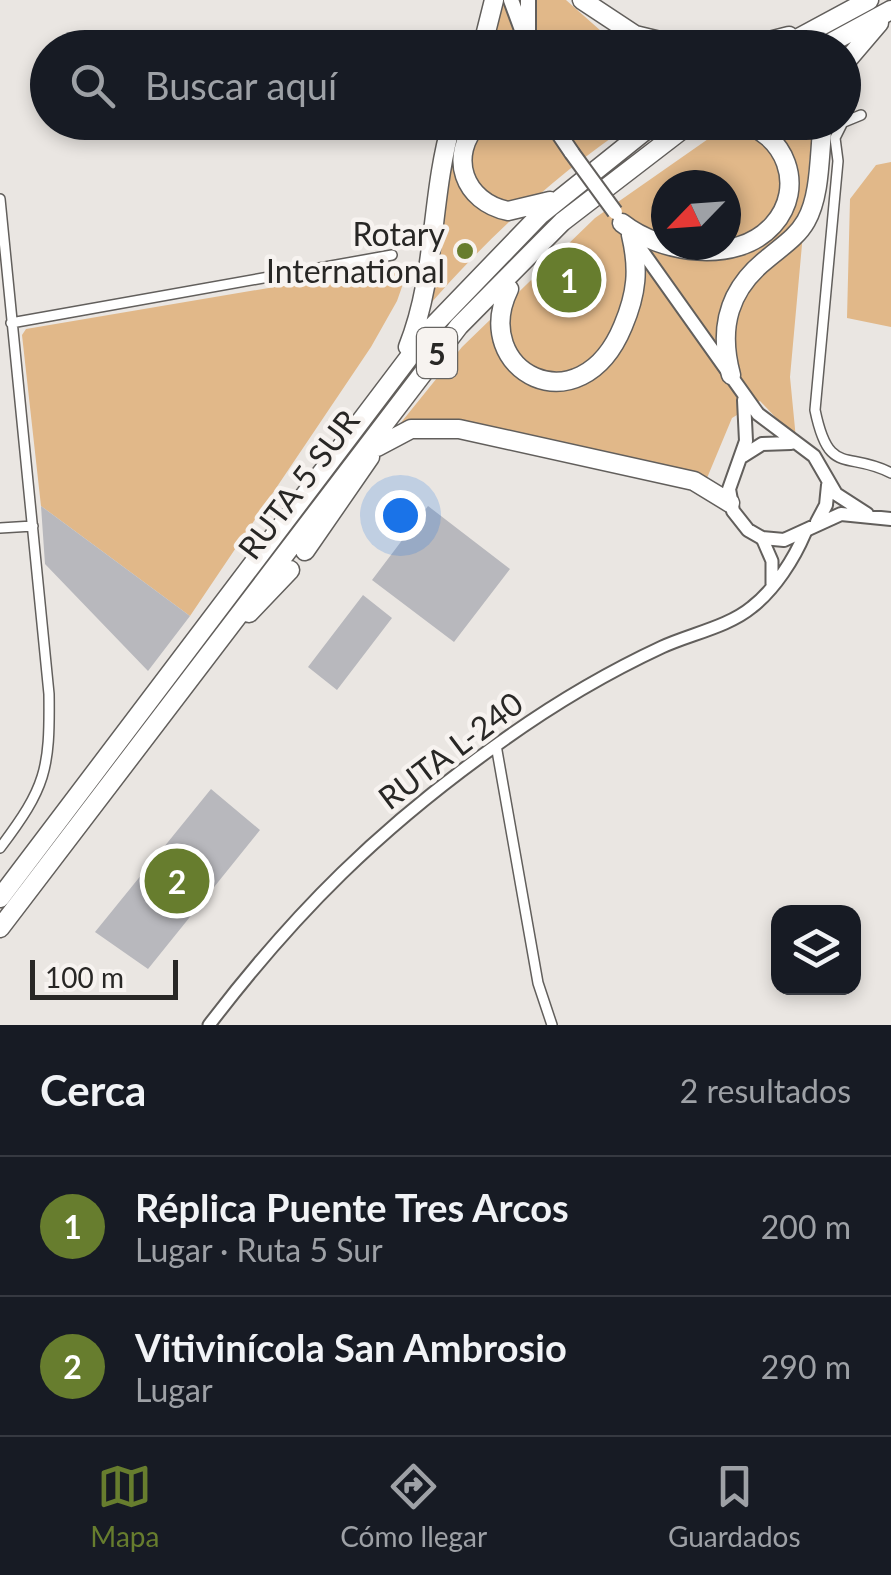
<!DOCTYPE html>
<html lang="es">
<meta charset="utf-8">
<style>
:root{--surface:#171b24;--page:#20242c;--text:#f1f3f6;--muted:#9ea1a6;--line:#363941;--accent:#677d2e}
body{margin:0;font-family:Lato,sans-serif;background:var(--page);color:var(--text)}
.controls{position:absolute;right:30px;bottom:30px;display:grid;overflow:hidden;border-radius:20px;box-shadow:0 5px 15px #0003}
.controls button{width:90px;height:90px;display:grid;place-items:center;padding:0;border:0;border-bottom:2px solid var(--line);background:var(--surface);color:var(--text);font:50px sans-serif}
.compass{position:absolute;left:651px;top:170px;width:90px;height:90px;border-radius:50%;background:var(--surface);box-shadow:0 5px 15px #0003;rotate:245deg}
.scale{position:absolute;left:30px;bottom:25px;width:148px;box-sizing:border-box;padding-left:10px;border:5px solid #282725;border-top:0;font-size:28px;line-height:35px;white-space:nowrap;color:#282725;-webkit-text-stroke:8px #f7f3f0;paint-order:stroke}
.you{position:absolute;left:400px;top:515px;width:35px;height:35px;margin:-25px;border:8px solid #fff;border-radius:50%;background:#1a73e8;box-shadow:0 0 0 15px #1a73e833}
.badge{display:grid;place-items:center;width:65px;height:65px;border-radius:50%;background:var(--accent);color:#fff;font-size:32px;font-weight:700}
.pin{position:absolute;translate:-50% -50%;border:5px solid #fff;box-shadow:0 2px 10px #0006}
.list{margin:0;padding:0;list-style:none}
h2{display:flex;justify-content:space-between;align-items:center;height:130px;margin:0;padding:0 40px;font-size:42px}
h2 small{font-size:32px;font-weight:400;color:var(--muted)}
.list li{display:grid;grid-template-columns:65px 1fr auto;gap:30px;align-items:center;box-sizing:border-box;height:140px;padding:0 40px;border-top:2px solid var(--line)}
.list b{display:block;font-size:38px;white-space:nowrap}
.list p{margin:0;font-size:32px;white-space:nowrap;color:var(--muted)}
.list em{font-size:32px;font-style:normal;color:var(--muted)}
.icon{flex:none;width:55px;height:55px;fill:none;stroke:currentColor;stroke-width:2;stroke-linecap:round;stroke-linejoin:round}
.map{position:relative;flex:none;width:891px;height:1025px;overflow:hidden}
.search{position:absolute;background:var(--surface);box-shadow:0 5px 15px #0003;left:30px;right:30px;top:30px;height:110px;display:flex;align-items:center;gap:25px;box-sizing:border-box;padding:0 35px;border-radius:55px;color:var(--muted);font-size:38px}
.sheet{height:410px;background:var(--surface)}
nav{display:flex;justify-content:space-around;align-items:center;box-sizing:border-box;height:140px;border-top:2px solid var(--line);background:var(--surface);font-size:28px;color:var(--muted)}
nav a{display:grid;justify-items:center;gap:5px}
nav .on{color:var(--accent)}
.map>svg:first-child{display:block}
.green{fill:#e1b889;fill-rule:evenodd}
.building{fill:#b8b8bd}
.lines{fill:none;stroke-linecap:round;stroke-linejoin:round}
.minor-casing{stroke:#625f5c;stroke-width:12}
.tertiary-casing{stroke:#625f5c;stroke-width:15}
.secondary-casing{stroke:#625f5c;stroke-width:16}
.primary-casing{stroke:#625f5c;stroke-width:18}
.motorway-casing{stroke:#625f5c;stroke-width:21}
.minor{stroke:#fff;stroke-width:9}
.tertiary{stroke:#fff;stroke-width:11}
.secondary{stroke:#fff;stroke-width:12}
.primary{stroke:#fff;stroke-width:14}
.motorway{stroke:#fff;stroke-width:18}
.primary-bridge-casing{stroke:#625f5c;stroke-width:18;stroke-linecap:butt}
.primary-bridge{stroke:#fff;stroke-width:14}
.poi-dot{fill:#677d2e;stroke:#f7f3f0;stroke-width:4}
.labels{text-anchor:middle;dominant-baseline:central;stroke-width:9;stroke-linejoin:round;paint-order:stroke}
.shield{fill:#f7f3f0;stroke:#666462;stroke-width:2.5}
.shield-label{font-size:30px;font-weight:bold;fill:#282725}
.poi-label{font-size:32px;fill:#282725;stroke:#f7f3f0;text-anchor:end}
.street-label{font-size:32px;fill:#282725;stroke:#f7f3f0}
</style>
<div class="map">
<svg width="891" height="1025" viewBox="0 0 891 1025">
<rect width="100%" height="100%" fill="#eae6e2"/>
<path class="green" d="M501 0H505L509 17 533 16 531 0H566L601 31 633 47 492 48Z
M462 123H633C555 175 486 239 425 310 446 249 439 183 462 123Z
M731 123H813L790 377 796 439 760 401 732 418 707 478 459 424 395 430 462 347 595 218ZM666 185H726V245H666Z
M891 162V327L847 318 850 199 876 165Z
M410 264 397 301 371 347 190 616 41 506 22 335 26 329Z"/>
<path class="building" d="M41 506 190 616 148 671 45 564Z
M428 506 510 569 454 642 372 580Z
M363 595 392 618 337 690 308 667Z
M211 789 260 830 148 969 95 932Z"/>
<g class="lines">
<defs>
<path id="minor" d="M843 122 835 138 838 161 815 410C829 478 847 450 891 473
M844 122 861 115
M0 199 49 694C50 770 46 787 0 848
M11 323 392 255
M0 528 33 526
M496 745 538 983 552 1025"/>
<path id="tertiary" d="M762 538 772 561V584
M209 1025C296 911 380 828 498 744 549 707 604 674 662 647 690 634 728 627 752 607 775 589 794 559 805 533"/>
<path id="secondary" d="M635 241 758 414 814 456 836 494 867 514
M744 400 746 441 729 489 733 511 748 530 762 538 784 540 841 514 891 519
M743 456 762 444 791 443
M817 522 826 505 828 485"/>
<path id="primary" d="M511 0 528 46
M528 0V37
M551 122 572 153"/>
<path id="motorway" d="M582 0 635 35 689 48
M482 48 494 0
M577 48 600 43 618 48
M742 48 789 36
M780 48 869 0
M821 48 891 10
M844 64 879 23
M479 122C447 156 464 202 508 211L550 201
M549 122 553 125
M703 128 720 122
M622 223C660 253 736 266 773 225 807 187 785 132 738 122
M509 289C469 371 580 430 623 326 637 293 639 269 631 235
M408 347C437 275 430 196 452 122
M731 375C718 327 729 289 767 259 781 247 797 237 806 221 821 195 819 153 823 122
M377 447 411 429H459L694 481 730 503
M305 551 370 457
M249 613 290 570
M0 898 432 327 540 215 656 122
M0 928 459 326 562 222 692 122"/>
</defs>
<use href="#minor" class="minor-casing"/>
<use href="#tertiary" class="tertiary-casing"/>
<use href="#secondary" class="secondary-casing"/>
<use href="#primary" class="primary-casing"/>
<use href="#motorway" class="motorway-casing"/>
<use href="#minor" class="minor"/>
<use href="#tertiary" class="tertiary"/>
<use href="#secondary" class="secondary"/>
<use href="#primary" class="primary"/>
<use href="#motorway" class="motorway"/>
<defs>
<path id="primary-bridge" d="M572 153 615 212"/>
</defs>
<use href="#primary-bridge" class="primary-bridge-casing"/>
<use href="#primary-bridge" class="primary-bridge"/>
</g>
<circle class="poi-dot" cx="465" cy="251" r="10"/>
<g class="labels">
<rect class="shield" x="417" y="328" width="40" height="50" rx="8"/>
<g class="shield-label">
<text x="437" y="353">5</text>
</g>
<g class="poi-label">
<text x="445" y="233">Rotary<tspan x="445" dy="37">International</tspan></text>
</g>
<g class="street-label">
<text transform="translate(298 484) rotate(-53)">RUTA 5 SUR</text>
<text transform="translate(450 750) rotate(-37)">RUTA L-240</text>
</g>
</g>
</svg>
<div class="controls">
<button><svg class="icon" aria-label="layers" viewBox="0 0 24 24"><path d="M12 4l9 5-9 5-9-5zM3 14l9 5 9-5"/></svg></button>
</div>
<svg class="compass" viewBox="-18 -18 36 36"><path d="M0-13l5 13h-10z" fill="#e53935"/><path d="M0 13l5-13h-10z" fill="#9ea1a6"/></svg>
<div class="scale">100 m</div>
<div class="you"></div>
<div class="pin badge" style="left:569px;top:280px">1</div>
<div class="pin badge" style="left:177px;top:881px">2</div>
<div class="search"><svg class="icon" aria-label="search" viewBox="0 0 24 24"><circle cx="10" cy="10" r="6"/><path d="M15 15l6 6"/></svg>Buscar aquí</div>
</div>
<section class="sheet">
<h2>Cerca<small>2 resultados</small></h2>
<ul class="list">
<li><span class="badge">1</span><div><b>Réplica Puente Tres Arcos</b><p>Lugar · Ruta 5 Sur</p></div><em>200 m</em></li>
<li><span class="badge">2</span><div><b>Vitivinícola San Ambrosio</b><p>Lugar</p></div><em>290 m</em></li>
</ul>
</section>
<nav>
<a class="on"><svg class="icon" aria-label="map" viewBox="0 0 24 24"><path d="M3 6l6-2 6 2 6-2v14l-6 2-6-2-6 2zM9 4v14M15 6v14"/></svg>Mapa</a>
<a><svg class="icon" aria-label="directions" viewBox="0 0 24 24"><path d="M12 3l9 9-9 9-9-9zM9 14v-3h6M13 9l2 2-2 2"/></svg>Cómo llegar</a>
<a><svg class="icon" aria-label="saved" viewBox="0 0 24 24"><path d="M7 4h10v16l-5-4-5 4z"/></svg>Guardados</a>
</nav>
